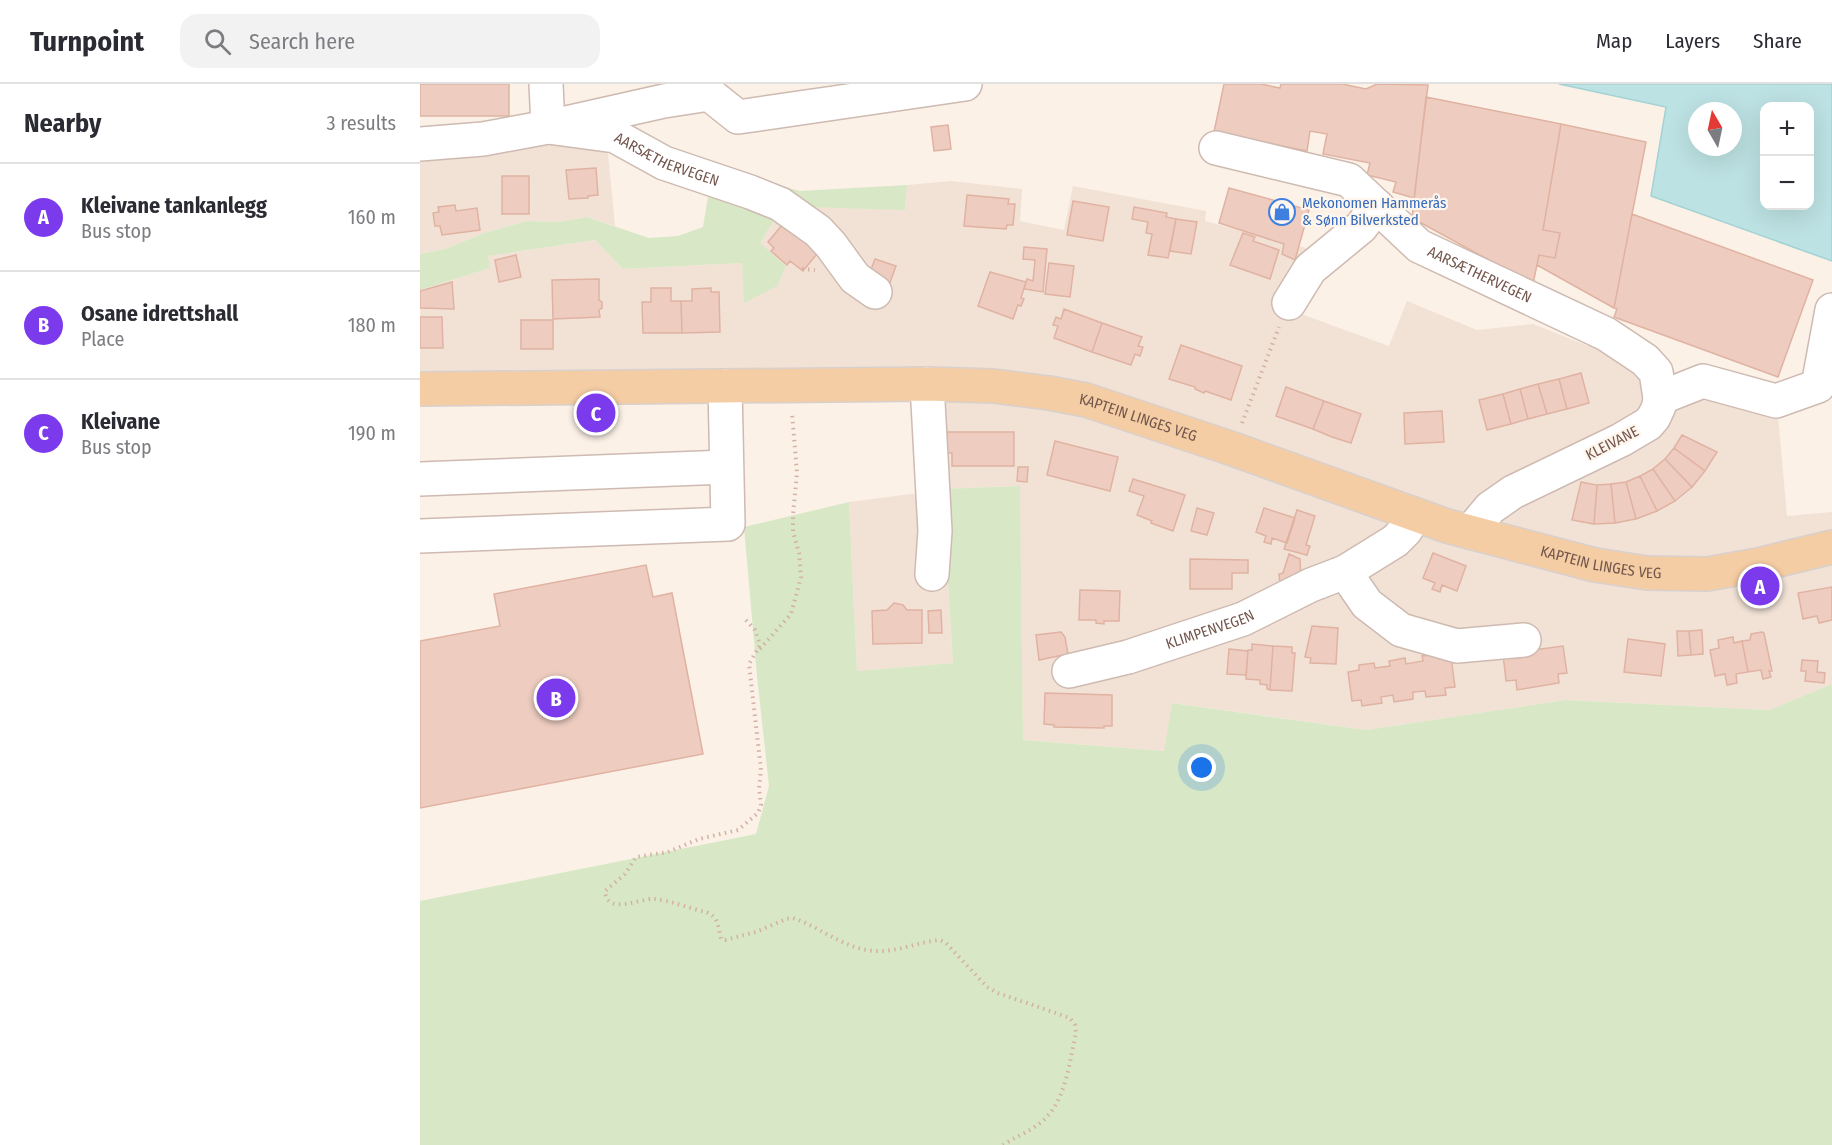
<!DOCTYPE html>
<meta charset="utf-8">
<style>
:root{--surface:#fff;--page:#f2f2f3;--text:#2b2b33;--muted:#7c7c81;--line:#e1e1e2;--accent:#7c3aed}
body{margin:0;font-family:"Fira Sans Condensed",sans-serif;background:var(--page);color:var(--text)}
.controls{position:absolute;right:18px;top:18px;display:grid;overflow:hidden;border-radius:12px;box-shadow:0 6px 24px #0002}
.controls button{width:54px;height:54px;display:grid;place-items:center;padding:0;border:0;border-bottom:2px solid var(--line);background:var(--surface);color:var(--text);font:30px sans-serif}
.compass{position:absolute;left:1268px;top:18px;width:54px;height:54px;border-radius:50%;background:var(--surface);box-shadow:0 6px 24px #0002;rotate:351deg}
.you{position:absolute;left:782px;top:684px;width:21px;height:21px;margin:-15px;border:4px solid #fff;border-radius:50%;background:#1a73e8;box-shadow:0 0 0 9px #1a73e833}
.badge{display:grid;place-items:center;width:39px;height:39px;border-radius:50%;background:var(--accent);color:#fff;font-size:20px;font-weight:700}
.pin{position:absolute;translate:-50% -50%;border:3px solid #fff;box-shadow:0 2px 6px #0006}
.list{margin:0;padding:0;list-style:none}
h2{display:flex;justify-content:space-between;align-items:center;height:78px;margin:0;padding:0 24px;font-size:26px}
h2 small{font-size:20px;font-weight:400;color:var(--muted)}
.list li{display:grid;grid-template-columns:39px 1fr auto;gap:18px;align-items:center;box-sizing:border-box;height:108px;padding:0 24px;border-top:2px solid var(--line)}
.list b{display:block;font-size:22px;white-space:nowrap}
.list p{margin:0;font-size:20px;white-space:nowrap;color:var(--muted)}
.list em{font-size:20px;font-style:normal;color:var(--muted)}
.icon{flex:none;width:33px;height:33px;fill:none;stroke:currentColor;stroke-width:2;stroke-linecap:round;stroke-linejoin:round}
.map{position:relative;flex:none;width:1412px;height:1061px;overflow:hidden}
header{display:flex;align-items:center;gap:36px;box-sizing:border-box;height:84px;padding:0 30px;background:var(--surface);border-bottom:2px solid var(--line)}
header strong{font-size:28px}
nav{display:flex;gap:33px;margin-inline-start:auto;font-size:21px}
.search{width:420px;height:54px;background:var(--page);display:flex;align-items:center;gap:15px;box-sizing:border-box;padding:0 21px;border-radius:18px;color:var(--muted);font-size:22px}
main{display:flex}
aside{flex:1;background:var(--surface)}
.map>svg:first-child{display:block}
.residential{fill:#f2e2d6}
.green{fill:#d8e8c6}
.water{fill:#bde2e3;stroke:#a3d2d4;stroke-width:1.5;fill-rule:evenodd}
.building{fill:#eecdc0;stroke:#e0b2a2;stroke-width:1.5}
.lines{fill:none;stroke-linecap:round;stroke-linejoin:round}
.minor-casing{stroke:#cebab1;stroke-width:36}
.major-casing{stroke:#d8d0cd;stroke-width:36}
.path{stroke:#d3b1a3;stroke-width:4;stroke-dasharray:1.5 4.5;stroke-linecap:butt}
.minor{stroke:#fff;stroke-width:33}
.major{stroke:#f5cda4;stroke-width:33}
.labels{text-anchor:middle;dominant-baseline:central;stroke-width:4.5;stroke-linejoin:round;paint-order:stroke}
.street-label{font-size:15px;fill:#73564d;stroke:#fef5ed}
.shop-label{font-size:15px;fill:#366cbe;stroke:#fef5ed;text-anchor:start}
</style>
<header>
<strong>Turnpoint</strong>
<div class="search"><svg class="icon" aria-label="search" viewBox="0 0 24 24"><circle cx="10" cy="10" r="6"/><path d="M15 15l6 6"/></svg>Search here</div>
<nav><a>Map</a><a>Layers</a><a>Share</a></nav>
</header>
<main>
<aside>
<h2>Nearby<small>3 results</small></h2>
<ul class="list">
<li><span class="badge">A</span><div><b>Kleivane tankanlegg</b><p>Bus stop</p></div><em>160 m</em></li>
<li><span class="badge">B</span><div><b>Osane idrettshall</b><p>Place</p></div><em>180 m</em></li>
<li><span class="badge">C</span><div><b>Kleivane</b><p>Bus stop</p></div><em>190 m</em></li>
</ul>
</aside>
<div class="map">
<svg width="1412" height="1061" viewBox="0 0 1412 1061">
<rect width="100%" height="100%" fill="#fbf1e7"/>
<path class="residential" d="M128 52 187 59 195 142 167 133 139 138 107 137 64 149 25 165 0 170V66Z
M531 97 602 105 600 137 644 146 653 102 786 127 785 137 886 164 862 223 969 262 987 217 1057 246 1113 240 1168 262 1175 254 1358 332 1367 432 1412 428V600L1349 626 1145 616 946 646 753 619 745 667 603 656 599 402 522 405 533 579 437 587 429 418 499 409 496 307 0 317V206L70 184 67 172 175 156 203 185 322 179 325 218 340 159 358 130 379 123 485 125 487 101Z"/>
<path class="green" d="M293 82 380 107 487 101 485 126 379 123 358 130 340 159 366 182 357 202 324 219 322 179 203 185 175 156 68 172 70 184 0 206V170L25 165 64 149 107 137 139 138 167 133 229 154 258 152 283 143Z
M600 402 603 656 744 667 752 619 946 646 1145 616 1349 626 1412 600V1061H0V817L336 750 349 702 337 592 324 443 429 418 437 587 533 579 522 405Z"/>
<path class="water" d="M1139 0H1412V177L1231 112 1246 23ZM1344 22H1390V122H1344ZM1277 27H1313V63H1277Z"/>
<path class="building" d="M0 0H89V32H0Z
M804 0H841L860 4 861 0H922L946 5 957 0 1008 1 994 114 973 108 976 98 947 91 950 79 903 70 907 50 890 47 887 67 794 48Z
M1006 13 1141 40 1123 146 1140 149 1135 174 1119 171 1113 200 992 134Z
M1141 40 1226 58 1194 224 1117 181 1119 171 1135 174 1140 149 1123 146Z
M528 41 531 65 514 67 511 43Z
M176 84 178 111 168 112V114L149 115 146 86Z
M82 92H109V130H82Z
M809 104 889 126 875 176 862 170 864 160 799 139Z
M547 111 589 115 588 120H595L593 141H587L586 145 544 142Z
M653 117 689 123 683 157 647 151Z
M35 121 36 127 57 124 60 146 22 151 20 142H15L13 129 19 128 18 123Z
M714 123 747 129 746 133 756 135 748 174 728 171 732 150 726 149 728 138 712 135Z
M1212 130 1393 196 1358 293 1194 233 1197 225 1194 224Z
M756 135 777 138 771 170 750 167Z
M366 136 401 165 383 187 370 177 367 181 351 167 354 164 348 158Z
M823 149 835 153 833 157 859 166 850 195 810 181Z
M604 163 627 165 623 208 604 205 607 195 613 197 615 176 603 175Z
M96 171 101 193 79 198 75 176Z
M455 175 476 182 468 204 447 196Z
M629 179 654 182 650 213 625 210Z
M570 188 606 198 601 214 604 215 601 222 598 221 593 235 558 222Z
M179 195V216L182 218V224L179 226 180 233 133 235 132 196Z
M32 198 34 225 0 224V207Z
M231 204H251V217H261L262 249H223L222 218H231Z
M291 204V208H299L300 248 262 249 261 217H272V205Z
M644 225 682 239 672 268 634 254 638 242 633 241 636 233 641 235Z
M0 233H22L23 264H0Z
M101 236H133V265H101Z
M682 239 722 253 718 262 723 263 720 272 715 270 711 281 672 268Z
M761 261 822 282 811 316 785 307 784 309 775 305V303L749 295Z
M1161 289 1169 319 1147 325 1139 295Z
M1139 295 1147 325 1127 330 1118 300Z
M1118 300 1127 330 1108 335 1100 305Z
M866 303 904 317 893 345 856 332Z
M1100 305 1108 335 1091 340 1083 310Z
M1083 310 1091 340 1067 346 1059 316Z
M904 317 941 330 931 359 912 353 893 345Z
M1022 327 1024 358 985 360 984 329Z
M527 348H594V382H532V369H527Z
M1262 351 1297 368 1285 387 1254 364Z
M635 357 698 373 690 407 627 391Z
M1254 364 1285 387 1272 403 1245 375Z
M1245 375 1272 403 1255 417 1233 385Z
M598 383H608L607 398 597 397Z
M1233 385 1255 417 1237 427 1220 392Z
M1220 392 1237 427 1216 435 1206 398Z
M713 395 765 411 753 447 731 439 732 437 717 431 724 412 709 407Z
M1161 398 1177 401 1174 440 1152 436Z
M1206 398 1216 435 1195 439 1191 400Z
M1191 400 1195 439 1174 440 1177 401Z
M777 424 794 429 787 451 771 447Z
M844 424 875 434 867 459 852 454 851 460 844 458 846 452 836 448Z
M877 426 895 432 886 461 890 462 887 471 864 465Z
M1013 469 1046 482 1037 507 1022 501 1020 508 1012 505 1015 499 1003 494Z
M869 470 880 475 881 498 860 500 859 490 863 489Z
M770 475 828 476V489H812V505H770Z
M226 481 233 513 252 509 283 670 0 724V557L80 542 74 510Z
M1412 503V536L1399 539 1397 532 1383 535 1378 509Z
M660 506 700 507 699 537H684V540L676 539V536H659Z
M474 519 483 521 487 526H502V559L453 560 452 527 467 526Z
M521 526 522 549H509L508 527Z
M892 542 918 544 916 580 890 579 891 574 885 573Z
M1282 546 1283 570 1271 571 1269 547Z
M1257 547H1269L1271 571 1258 572Z
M641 548 645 553 648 570 619 576 616 551Z
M1342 548 1344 549 1352 587H1349L1351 593 1343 595 1341 586 1328 588 1322 557 1330 556 1331 550Z
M1313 553 1314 559 1322 557 1328 588 1316 590 1317 599 1307 601 1305 590 1295 592 1290 566 1299 564 1298 556Z
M1208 555 1245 560 1241 592 1204 588Z
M832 560 853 562 850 606 847 605V601L840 600V596L826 595 828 566H832Z
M853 562 872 563V569H875L872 607 850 606Z
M1143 562 1147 589 1138 590 1139 599 1097 606 1096 596 1086 597 1083 570Z
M809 565 828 567 826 591 807 590Z
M1018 570 1019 575 1031 573 1035 603 1025 604 1026 611 1006 613 1005 607 993 608V615L974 618 973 611 961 613 962 619 942 622 941 616 932 617 928 588 939 586V581L954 579 955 584 970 582 969 577 985 574 986 580 1003 577 1002 572Z
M1382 576 1398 577 1397 588 1405 589 1404 599 1385 597 1386 587H1381Z
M625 609 692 611V642H684V644L634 643V641L624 640Z"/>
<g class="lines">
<defs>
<g id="minor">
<path d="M126 0 128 43 244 17 289 10 318 33 545 0"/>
<path id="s1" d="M0 60 63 55 128 43 195 52 244 79 330 108 360 120 398 147 411 161 435 194 455 208"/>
<path id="s2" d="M796 64 929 96 999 162 1186 250 1225 276 1236 288 1240 314 1239 322 1234 333 1228 340 1201 356 1093 408 1070 424 1050 448"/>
<path d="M869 219 890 185 941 143 957 122"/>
<path d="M507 300 515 447 512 490"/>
<path d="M1240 314 1283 297 1356 317 1398 302 1412 226"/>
<path d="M0 395 306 383"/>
<path d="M0 452 308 440 305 302"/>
<path d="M925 488 947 520 981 546 1037 562 1104 556"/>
<path id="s3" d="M649 587 708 573 823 535 891 501 925 488 975 457 986 446 993 431"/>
</g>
<g id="major">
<path id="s4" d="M0 305 507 300 573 302 629 309 666 316 813 365 1027 442 1175 481 1227 489 1287 490 1338 481 1412 463"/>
</g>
</defs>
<use href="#minor" class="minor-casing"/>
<use href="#major" class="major-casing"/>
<path class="path" d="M382 185 395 186
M172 334 191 333
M822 339 859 243
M326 536 335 546 340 561 329 580 341 686 339 704 341 721 338 729 318 746 279 755 248 768 216 773 205 790 185 807C187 832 220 814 234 815 249 816 271 825 286 828 299 833 298 843 301 855L305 856 336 848 366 835 373 834C402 844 424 865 455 867 478 868 498 858 520 856L526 859 567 903 578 909 650 934 655 941 656 949C649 978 646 1020 620 1039 609 1048 595 1053 583 1061
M340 565 371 530 381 493 379 469 373 448V431L377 389 372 329"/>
<use href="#minor" class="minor"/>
<use href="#major" class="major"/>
</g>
<defs>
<symbol id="shop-ring" viewBox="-11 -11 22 22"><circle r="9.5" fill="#fef5ed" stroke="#3f7fe0" stroke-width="1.5"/><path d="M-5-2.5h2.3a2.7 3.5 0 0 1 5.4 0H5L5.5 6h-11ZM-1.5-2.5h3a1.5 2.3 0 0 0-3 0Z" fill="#3f7fe0"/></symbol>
</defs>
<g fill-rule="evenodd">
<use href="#shop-ring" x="847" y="113" width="30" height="30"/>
</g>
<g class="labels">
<g class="street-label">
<text stroke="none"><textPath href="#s1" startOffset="254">AARSÆTHERVEGEN</textPath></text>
<text stroke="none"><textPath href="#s2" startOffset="300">AARSÆTHERVEGEN</textPath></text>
<text stroke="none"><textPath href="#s4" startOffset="722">KAPTEIN LINGES VEG</textPath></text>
<text transform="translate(1192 359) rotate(-27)">KLEIVANE</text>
<text stroke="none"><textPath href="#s4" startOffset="1208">KAPTEIN LINGES VEG</textPath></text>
<text stroke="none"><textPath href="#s3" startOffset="147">KLIMPENVEGEN</textPath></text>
</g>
<g class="shop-label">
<text x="882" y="119">Mekonomen Hammerås<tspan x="882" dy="17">&amp; Sønn Bilverksted</tspan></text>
</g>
</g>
</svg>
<div class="controls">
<button>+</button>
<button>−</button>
</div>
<svg class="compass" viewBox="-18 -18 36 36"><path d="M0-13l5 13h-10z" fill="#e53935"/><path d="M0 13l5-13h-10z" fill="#7c7c81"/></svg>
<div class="you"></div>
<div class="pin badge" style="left:1340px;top:502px">A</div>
<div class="pin badge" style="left:136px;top:614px">B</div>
<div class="pin badge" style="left:176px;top:329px">C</div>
</div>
</main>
